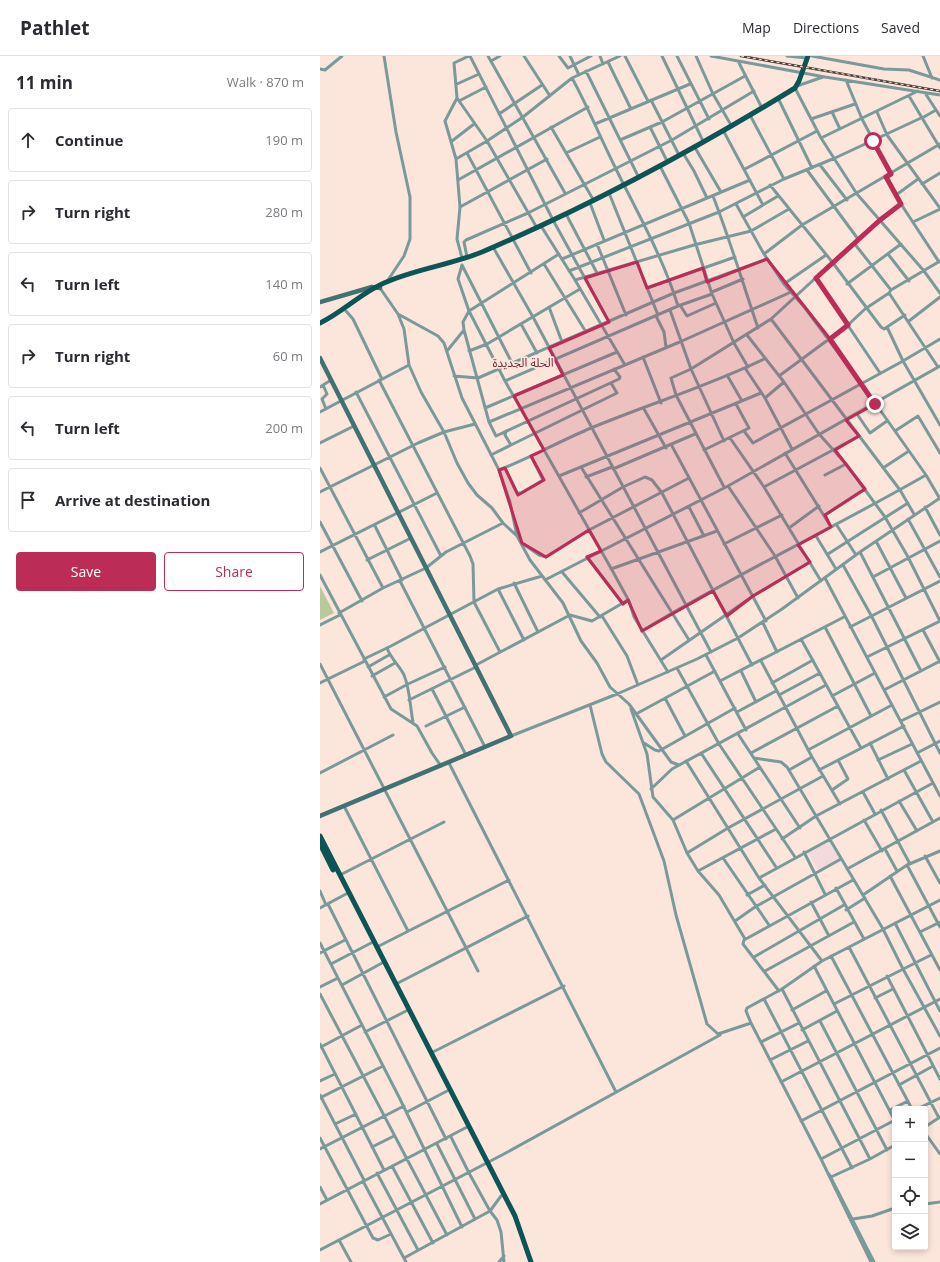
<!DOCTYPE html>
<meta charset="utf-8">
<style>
:root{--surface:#fff;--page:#f7f7f7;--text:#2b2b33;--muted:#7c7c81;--line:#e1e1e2;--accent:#bb2c57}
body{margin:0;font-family:"Open Sans","Noto Sans Arabic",sans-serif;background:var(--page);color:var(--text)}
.controls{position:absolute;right:12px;bottom:12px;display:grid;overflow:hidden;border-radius:4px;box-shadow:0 2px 6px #0003}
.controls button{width:36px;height:36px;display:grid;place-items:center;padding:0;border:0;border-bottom:1px solid var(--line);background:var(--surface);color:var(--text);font:20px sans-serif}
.stop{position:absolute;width:12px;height:12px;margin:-9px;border:3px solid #bb2c57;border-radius:50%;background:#fff}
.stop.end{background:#bb2c57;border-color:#fff;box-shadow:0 1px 4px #0008}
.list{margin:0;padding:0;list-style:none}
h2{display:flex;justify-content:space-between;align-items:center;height:52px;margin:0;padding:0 16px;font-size:17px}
h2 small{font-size:13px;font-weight:400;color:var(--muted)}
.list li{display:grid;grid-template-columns:26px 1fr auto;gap:12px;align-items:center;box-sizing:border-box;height:64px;margin:0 8px 8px;padding:0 8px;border:1px solid var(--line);border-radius:4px}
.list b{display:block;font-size:15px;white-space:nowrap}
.list em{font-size:13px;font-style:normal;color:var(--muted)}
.actions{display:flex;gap:8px;padding:12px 16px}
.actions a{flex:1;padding:9px 0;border:1px solid var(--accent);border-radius:4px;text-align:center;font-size:14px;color:var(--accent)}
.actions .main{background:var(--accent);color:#fff}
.icon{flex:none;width:22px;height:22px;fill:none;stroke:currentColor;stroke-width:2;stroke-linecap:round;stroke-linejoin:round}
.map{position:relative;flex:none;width:620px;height:1206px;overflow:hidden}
header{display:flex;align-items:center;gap:24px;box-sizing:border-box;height:56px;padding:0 20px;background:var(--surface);border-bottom:1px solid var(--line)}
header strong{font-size:19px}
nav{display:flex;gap:22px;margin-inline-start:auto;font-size:14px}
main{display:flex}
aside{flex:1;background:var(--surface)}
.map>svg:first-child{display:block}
.education{fill:#f5dadb}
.green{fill:#b9c99a}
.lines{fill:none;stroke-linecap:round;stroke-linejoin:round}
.street{stroke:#7a999a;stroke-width:3}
.secondary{stroke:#417273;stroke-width:4.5}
.primary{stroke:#0c5557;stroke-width:5}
.rail-casing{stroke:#4f413b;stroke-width:2.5}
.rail{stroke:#fce6dc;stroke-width:1;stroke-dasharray:3;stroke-linecap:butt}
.route{stroke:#bb2c57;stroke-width:5}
.marked{fill:#bb2c57;fill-opacity:0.2;stroke:#bb2c57;stroke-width:3;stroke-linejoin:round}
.labels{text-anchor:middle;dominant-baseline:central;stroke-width:3.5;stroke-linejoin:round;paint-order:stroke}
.quarter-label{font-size:12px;fill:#712b3b;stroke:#fce6dc}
</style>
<header>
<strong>Pathlet</strong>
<nav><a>Map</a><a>Directions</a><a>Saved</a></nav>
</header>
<main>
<aside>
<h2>11 min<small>Walk · 870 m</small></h2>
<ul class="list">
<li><svg class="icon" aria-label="ahead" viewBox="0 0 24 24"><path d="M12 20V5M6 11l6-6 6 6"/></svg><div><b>Continue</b></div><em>190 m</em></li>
<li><svg class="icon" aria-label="right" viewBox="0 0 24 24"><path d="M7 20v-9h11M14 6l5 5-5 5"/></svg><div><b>Turn right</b></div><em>280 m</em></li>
<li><svg class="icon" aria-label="left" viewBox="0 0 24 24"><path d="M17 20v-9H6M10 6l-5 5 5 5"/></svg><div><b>Turn left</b></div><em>140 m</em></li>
<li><svg class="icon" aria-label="right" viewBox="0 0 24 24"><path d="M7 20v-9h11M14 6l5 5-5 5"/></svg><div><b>Turn right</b></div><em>60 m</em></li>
<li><svg class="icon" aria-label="left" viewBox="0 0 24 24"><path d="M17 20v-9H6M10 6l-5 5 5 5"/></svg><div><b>Turn left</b></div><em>200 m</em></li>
<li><svg class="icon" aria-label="arrive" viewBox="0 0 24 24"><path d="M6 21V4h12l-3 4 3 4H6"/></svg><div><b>Arrive at destination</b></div></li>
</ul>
<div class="actions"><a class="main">Save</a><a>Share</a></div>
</aside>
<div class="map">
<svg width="620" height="1206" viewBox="0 0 620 1206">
<rect width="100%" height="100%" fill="#fce6dc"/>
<path class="education" d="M509 784 520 803 499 815 488 797Z"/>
<path class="green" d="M0 530 14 557 0 564Z"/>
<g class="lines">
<path class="street" d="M64 0 76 76 90 141V183L84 200 68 224
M150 0 233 164 289 266
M168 0 245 137
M204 0 230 40
M239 0 248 12 271 0
M250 0 259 19
M280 0 283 8
M305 0 328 45
M342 0 383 85
M357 0 389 63
M376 0 393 38 411 69
M391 0 505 21 620 39
M467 0 487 2
M492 0 564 13 589 14 620 24
M603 0 612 22
M171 5 180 0
M418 5 442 52
M288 6 311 53
M0 13 5 14 22 0
M266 15 319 122
M252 22C268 51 280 81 295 111 317 156 343 201 358 250
M526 24 542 63 571 118
M137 28 159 18
M477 30 503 21
M475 32 501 82 537 138 604 215 620 237
M605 37 620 60
M589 40 620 92
M137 42 167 85 217 172
M458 42 492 112
M331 44 359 99
M139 45 166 31
M512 56 520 73
M557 56 567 79 620 152
M179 58 222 29
M430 59 464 123
M602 62 616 54
M491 63 535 48
M275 68 370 28
M231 71 274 145
M330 71 347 105
M403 74 443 149
M501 82 598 35
M300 84 342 66 425 20
M132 85 154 68
M374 90 401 136
M147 97 211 217
M246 97 280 81
M363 97 374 115 387 142
M136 103 167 85 203 61 252 22 300 0
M500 109 527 144
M340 110 369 167 392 238 414 287 428 311
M425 113 497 75
M487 114 538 183
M566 121 581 148 619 206
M138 124 268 51
M602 128 620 117
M450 129 513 207 561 271 564 273 585 259
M289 137 338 259
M576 139 598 123
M393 140C410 184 423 228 438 272
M270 147 284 184
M416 148 444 198 464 228 485 252 541 327 606 419 620 443
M140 151 227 103
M246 158 277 217
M423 161 458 140
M593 166 620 153
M221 170 255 224 305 309
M534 187 571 234
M277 188 306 259
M173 191 213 261 391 596
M239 198 149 255 143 266 144 274 169 366 176 380 299 323 300 321 294 313
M444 198 482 169 620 88
M568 198 589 225
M147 201 144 186 146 184 208 157 352 84 434 35
M142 202 137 183 140 151 136 103 125 65 137 42 134 7 149 0
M242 203 430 124
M224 208 266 276
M142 209 138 223 149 255 185 325 292 514 309 545 314 561 348 616
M142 209 192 307
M249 215 399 156 464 123 515 102 601 62
M496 222 560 317
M255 224 374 189 431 175 469 153
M464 228 506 199
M527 228 581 188
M60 232 78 258 84 273 89 309 101 336 124 376 137 407 148 427 157 439 172 452 183 467 197 480 210 504 243 547 261 585 277 607 290 631 309 648 351 706 359 709
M327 232 415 201
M392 236 423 223
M569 237 618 311
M360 249 367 260 396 247
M229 251 242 286
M350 254 371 313 404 385
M26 255 33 263 62 323
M78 258 118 280 124 287 142 342 179 414 190 446 197 480
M336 260 344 276 346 291
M451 263 580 434 594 458
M589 265 620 241
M201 268 217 297
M567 271 583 305 620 369
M427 279 464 326 499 378 526 408 565 461 588 501 620 565
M127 295 144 274
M149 295 167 288 260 233
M323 301 341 347
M425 312 445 342 472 393
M407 319 422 345
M134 320 158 322 354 237 447 203
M459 320 528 269 545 253 569 237 571 234 620 205
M59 324 150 500 153 508 154 546 180 596
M185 325 358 250 392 238
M3 329 7 338 2 343 6 353
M0 331 11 324
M36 336 121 500
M445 342 464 326
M165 352 297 296
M324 353 346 392
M0 356 89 309
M537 358 550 377 567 365
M169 366 362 285 471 236
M186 375 185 379 191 389 297 337 291 327
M424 375 433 387 583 305 620 283
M575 375 598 360 620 397
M410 382 444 431 501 525
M0 387 34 370
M352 390 446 565
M384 394 429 372 416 348
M465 397 511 471
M171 399 191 389
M261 411 369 584
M0 412 63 532
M185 412 197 437H201L223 424 211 400
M563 412 589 395
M293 413 375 378
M179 414C210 402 240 385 271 372 329 348 388 330 444 303
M505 419 526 408
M239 420 441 337
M266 421 292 411
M408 430 455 500 478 542
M404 431 356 339 351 322 371 313 451 263 538 183 581 148
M444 431 539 380
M0 436 98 387 124 376 155 368
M369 451 384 480
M605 451 620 479
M259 457 303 431 325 421 332 424 342 437 432 609
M505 459 545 433
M588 463 620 521
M0 466 42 545
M516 468 536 499
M55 470 82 524
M469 472 499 450
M496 480 516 513
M556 485 586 542
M202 487 219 499 226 501 269 474 369 422
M404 488 462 459
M0 496 117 437
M540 496 601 615
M508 498 588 447
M267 501 303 548
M47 504 91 482
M523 509 552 561 620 697
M291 513 397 475
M242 516 280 561
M0 519 71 653 97 670 112 697 121 710
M553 521 620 485
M505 522 620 740
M225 524 408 430 620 310
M80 525 165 691
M194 527 218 576
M178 533 204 584
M19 557 63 532 106 512 126 496 183 467
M282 560 307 600 318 629
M443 567 457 596
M0 569 20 559
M505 571 551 660
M530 571 620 525
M603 574 620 606
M322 575C414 519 512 473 606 419
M481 583 541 692
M67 592C71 603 79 609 84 619 90 633 90 651 93 666
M386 599 426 674
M547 601 620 565
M44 603 71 590 178 533 222 520
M341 604 433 540 490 506
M441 605 492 701 520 748
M0 608 158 915
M156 609 250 559 272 565 308 544
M48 611 69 599
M357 612 399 688 475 801
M421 615 436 646
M52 620 75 607
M400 625 524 561
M0 627 45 605
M452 627 493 604
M112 633 146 699
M564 634 620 605
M459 639 500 617
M512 640 555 617
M64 641 88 628 125 611
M345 642 365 680
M89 644 156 611
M270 649 282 698 286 706 319 738 344 805 356 859 387 968 398 978 431 967 501 1103 551 1206
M311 653 327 698 333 741 353 764 367 797 378 815 399 839 425 883
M417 656 456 635
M316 658 395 615
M581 665 620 646
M106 670 145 651
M418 678 480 772
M191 680 297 638 377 603 418 582 462 553 540 496 620 442
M324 687 335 694 339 695 415 652
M550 687 568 723
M488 694 572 649
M381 697 456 811
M431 697 518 650
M597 697 620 685
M434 702 461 706 467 711 563 873 583 913 620 980
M558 704 592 688
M366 705 439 822 502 905
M129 707 296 1036
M469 714 492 701
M499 714 584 670
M584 714 613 766
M0 717 73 679
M331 733 352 713 506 629
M512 734 528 723 518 704
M543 736 555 758
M579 745 597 775
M24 750 88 875
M561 754 590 808
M353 764 440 711
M544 764 562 795
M462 783 496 760 601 705
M565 793 577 815
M484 796 505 838
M367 797 408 772 503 720
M605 800 620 827
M403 802 449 869
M587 809 620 871
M527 813 620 762
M378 815 456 773
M20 819 124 766
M570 820 620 914
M439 822 613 727
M516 832 544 883
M0 835 6 849
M427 839 445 829
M543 839 587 809 620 795
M491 846 509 880
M8 848 126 1083
M0 852 26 838
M526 854 545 842
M415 865 435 851 521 803
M575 867 620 955
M600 876 620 866
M0 887 79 1041 142 1171
M57 891 189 824
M529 891 619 1062
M0 897 25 884
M511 900 592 1053
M434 901 524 849
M11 908 51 887
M494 910 575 1065
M445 915 534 866
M567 920 620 1023
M76 928 208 860
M22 929 62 907
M0 931 18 922
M462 933 550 1103
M459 935 423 888 424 884 533 824
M0 938 127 1179
M555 942 573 933
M444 943 532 1112
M514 948 611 899
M472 954 506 935
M500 965 567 1094
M431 967 426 955 427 952 462 933 502 905 620 844
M482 974 517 955
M45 976 86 955
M441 986 479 967
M0 988 64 1114
M1 991 42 969
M111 997 244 930
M450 1004 488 985
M0 1025 15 1018
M461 1026 620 943
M579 1029 613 1010
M0 1039 44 1124
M0 1042 63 1010
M597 1053 620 1042
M570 1054 588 1045
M87 1056 127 1035
M481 1065 620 992
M15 1068 36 1058
M605 1071 620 1061
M605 1077 620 1098
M131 1081 149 1117 170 1155 177 1164 181 1176 184 1206
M0 1082 53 1182 58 1184 71 1178
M117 1088 155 1163
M52 1091 74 1080
M0 1093 84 1050
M501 1103 575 1064
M72 1110 113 1187
M57 1117 98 1194
M509 1118 554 1206
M511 1121 550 1103 575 1089
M43 1125 86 1206
M0 1131 7 1144
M0 1148 149 1070
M605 1148 620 1146
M533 1163 552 1160 575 1152
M19 1184 31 1206
M0 1194 182 1099 400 979
M84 1202 170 1155 181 1140
M179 1206 184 1200"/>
<path class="secondary" d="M0 246 52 231 60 232
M0 302 191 680 0 760"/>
<path class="primary" d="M0 267C23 256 41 237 64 227 95 213 130 209 162 196 270 150 374 94 475 32L479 25 488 0
M0 780 195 1160 211 1206
M0 788 13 814"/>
<defs>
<path id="rail" d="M421 0 620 35"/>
</defs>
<use href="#rail" class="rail-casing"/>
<use href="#rail" class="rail"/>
</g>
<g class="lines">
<path class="route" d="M553 85 571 118 566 121 581 148 560 164 496 222 528 269 510 283 555 348"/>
</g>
<path class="marked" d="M447 203 510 283 555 348 526 364 539 380 515 394 545 433 505 459 511 471 478 489 490 506 433 540 407 560 393 535 322 575 308 544 303 548 267 501 281 495 269 474 226 501 202 487 179 414 185 412 198 439 224 424 211 400 224 394 194 340 243 319 229 292 289 266 265 222 317 206 327 232 383 212 387 226Z"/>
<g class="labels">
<g class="quarter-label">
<text x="203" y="306">الحلة الجديدة</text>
</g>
</g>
</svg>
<div class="controls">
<button>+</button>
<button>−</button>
<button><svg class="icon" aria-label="locate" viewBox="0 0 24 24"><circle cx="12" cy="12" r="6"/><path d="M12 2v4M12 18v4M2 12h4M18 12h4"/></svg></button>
<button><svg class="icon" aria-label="layers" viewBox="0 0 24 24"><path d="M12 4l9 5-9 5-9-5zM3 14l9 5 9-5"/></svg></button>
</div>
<div class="stop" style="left:553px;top:85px"></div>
<div class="stop end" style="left:555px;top:348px"></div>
</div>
</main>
